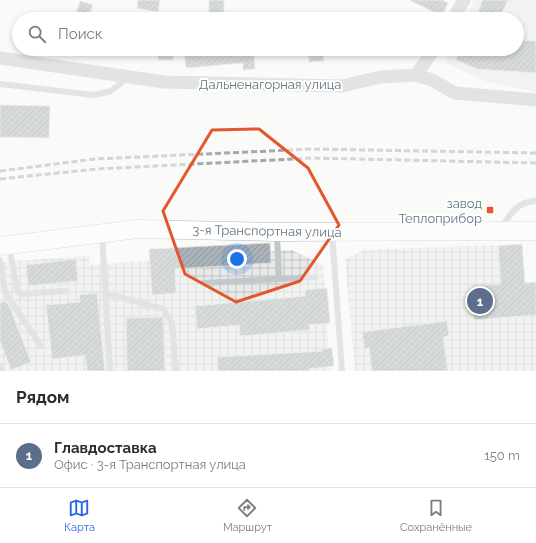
<!DOCTYPE html>
<html lang="ru">
<meta charset="utf-8">
<style>
:root{--surface:#fff;--page:#f7f7f7;--text:#2b2b33;--muted:#7c7c81;--line:#e1e1e2;--accent:#2563eb}
body{margin:0;font-family:Raleway,sans-serif;background:var(--page);color:var(--text)}
.you{position:absolute;left:237px;top:259px;width:14px;height:14px;margin:-10px;border:3px solid #fff;border-radius:50%;background:#1a73e8;box-shadow:0 0 0 6px #1a73e833}
.badge{display:grid;place-items:center;width:26px;height:26px;border-radius:50%;background:var(--accent);color:#fff;font-size:13px;font-weight:700}
.pin{position:absolute;translate:-50% -50%;border:2px solid #fff;box-shadow:0 1px 4px #0006}
.list{margin:0;padding:0;list-style:none}
h2{display:flex;justify-content:space-between;align-items:center;height:52px;margin:0;padding:0 16px;font-size:17px}
h2 small{font-size:13px;font-weight:400;color:var(--muted)}
.list li{display:grid;grid-template-columns:26px 1fr auto;gap:12px;align-items:center;box-sizing:border-box;height:64px;padding:0 16px;border-top:1px solid var(--line)}
.list b{display:block;font-size:15px;white-space:nowrap}
.list p{margin:0;font-size:13px;white-space:nowrap;color:var(--muted)}
.list em{font-size:13px;font-style:normal;color:var(--muted)}
.icon{flex:none;width:22px;height:22px;fill:none;stroke:currentColor;stroke-width:2;stroke-linecap:round;stroke-linejoin:round}
.map{position:relative;flex:none;width:536px;height:371px;overflow:hidden}
.search{position:absolute;background:var(--surface);box-shadow:0 2px 6px #0003;left:12px;right:12px;top:12px;height:44px;display:flex;align-items:center;gap:10px;box-sizing:border-box;padding:0 14px;border-radius:22px;color:var(--muted);font-size:15px}
.sheet{height:116px;background:var(--surface)}
nav{display:flex;justify-content:space-around;align-items:center;box-sizing:border-box;height:56px;border-top:1px solid var(--line);background:var(--surface);font-size:11px;color:var(--muted)}
nav a{display:grid;justify-items:center;gap:2px}
nav .on{color:var(--accent)}
.map>svg:first-child{display:block}
.built{fill:#e8e9e9}
.industrial{fill:url(#industrial-grid)}
.building{fill:url(#building-hatch);stroke:#dcdcda}
.lines{fill:none;stroke-linecap:round;stroke-linejoin:round}
.secondary-casing{stroke:#b3babf;stroke-width:19}
.lane{stroke:#c3c8cc;stroke-width:6}
.street{stroke:#c3c8cc;stroke-width:13}
.secondary{stroke:#fff;stroke-width:18}
.rail{stroke:#a2aab0;stroke-width:3;stroke-dasharray:6 3;stroke-linecap:butt}
.marked{fill:none;stroke:#e4572e;stroke-width:3;stroke-linejoin:round}
.poi-dot{fill:#e4572e;stroke:#fff;stroke-width:1.5}
.labels{text-anchor:middle;dominant-baseline:central;stroke-width:4;stroke-linejoin:round;paint-order:stroke}
.street-label{font-size:13px;fill:#657683;stroke:#fff}
.poi-label{font-size:13px;fill:#657683;stroke:#fff;text-anchor:end}
</style>
<div class="map">
<svg width="536" height="371" viewBox="0 0 536 371">
<defs>
<pattern id="industrial-grid" width="8" height="8" patternUnits="userSpaceOnUse"><rect width="8" height="8" fill="#e8e9e9"/><path d="M0 4h8M4 0v8" fill="none" stroke="#c0c1c2"/></pattern>
<pattern id="building-hatch" width="6" height="6" patternUnits="userSpaceOnUse"><rect width="6" height="6" fill="#aab3b9"/><path d="M-1 1l2-2M0 6l6-6M5 7l2-2" fill="none" stroke="#8e969c"/></pattern>
</defs>
<rect width="100%" height="100%" fill="#fafaf8"/>
<path class="built" d="M474 0H536V92L484 81 446 63 452 49H517V19H466Z"/>
<path class="industrial" d="M522 244 525 283 536 282V371H355L345 259 364 250Z
M292 250 323 265 330 371H0V262L89 256 90 265Z"/>
<path class="building" d="M138 0H160L158 12 137 8Z
M209 0H224V16H209Z
M409 0H442L448 3 442 16Z
M483 0H508L499 19H475Z
M80 1 93 5 88 19 76 14Z
M517 40 536 41V73L477 69 456 60 461 49H517Z
M158 49H173V60H158Z
M254 49 255 69 243 70V63L186 68 184 52 201 51V53Z
M308 49H323L324 61 309 62Z
M0 105 50 106 49 138 0 137Z
M270 243 271 263 175 269 176 293 152 295 149 249Z
M522 244 525 283 536 282V315L474 320 472 286 501 284 498 246Z
M76 259 78 281 28 286 26 265Z
M327 288 330 323 309 325 310 330 240 336 239 325 197 329 195 306 305 296V290Z
M97 293 105 371H87L85 355 52 359 46 305 80 302 79 295Z
M6 301 10 308 31 362 11 370 0 341V303Z
M163 317 165 371H127L126 318Z
M447 321 449 336 443 337 448 371H372L369 348 364 349 362 332Z
M332 348 334 366 309 369V371H218L217 357 322 351 321 349Z"/>
<g class="lines">
<defs>
<path id="secondary" d="M0 246 137 229 277 232 536 231"/>
</defs>
<use href="#secondary" class="secondary-casing"/>
<path class="lane" d="M0 84 94 95 111 91 127 78
M500 229C510 215 517 201 536 201
M332 233 342 371
M102 235 110 371
M9 247 18 292 22 294 65 291
M0 260 5 292 41 346
M279 279 315 277
M203 283 279 279 277 234
M107 294 163 309 172 323 176 371
M0 366 2 371"/>
<path class="street" d="M453 19 464 0
M0 58 164 82 342 86 380 77 416 75 432 80 455 93 536 100
M416 75 434 49"/>
<use href="#secondary" class="secondary"/>
<path class="rail" d="M0 171 95 159 313 149 536 153
M0 179 97 169 312 158 536 163"/>
</g>
<path d="M0 0H536V371H0ZM259 129 308 168 339 225 300 281 236 302 185 274 163 211 212 130Z" fill="#fafaf8" fill-opacity=".55" fill-rule="evenodd"/>
<path class="marked" d="M259 129 308 168 339 225 300 281 236 302 185 274 163 211 212 130Z"/>
<rect class="poi-dot" x="486" y="206" width="8" height="8" rx="2"/>
<g class="labels">
<g class="street-label">
<text x="270" y="84">Дальненагорная улица</text>
<text transform="translate(267 231) rotate(1)">3-я Транспортная улица</text>
</g>
<g class="poi-label">
<text x="482" y="203">завод<tspan x="482" dy="15">Теплоприбор</tspan></text>
</g>
</g>
</svg>
<div class="you"></div>
<div class="pin badge" style="left:480px;top:301px;background:#5c6f8a">1</div>
<div class="search"><svg class="icon" aria-label="search" viewBox="0 0 24 24"><circle cx="10" cy="10" r="6"/><path d="M15 15l6 6"/></svg>Поиск</div>
</div>
<section class="sheet">
<h2>Рядом<small></small></h2>
<ul class="list">
<li><span class="badge" style="background:#5c6f8a">1</span><div><b>Главдоставка</b><p>Офис · 3-я Транспортная улица</p></div><em>150 m</em></li>
</ul>
</section>
<nav>
<a class="on"><svg class="icon" aria-label="map" viewBox="0 0 24 24"><path d="M3 6l6-2 6 2 6-2v14l-6 2-6-2-6 2zM9 4v14M15 6v14"/></svg>Карта</a>
<a><svg class="icon" aria-label="directions" viewBox="0 0 24 24"><path d="M12 3l9 9-9 9-9-9zM9 14v-3h6M13 9l2 2-2 2"/></svg>Маршрут</a>
<a><svg class="icon" aria-label="saved" viewBox="0 0 24 24"><path d="M7 4h10v16l-5-4-5 4z"/></svg>Сохранённые</a>
</nav>
